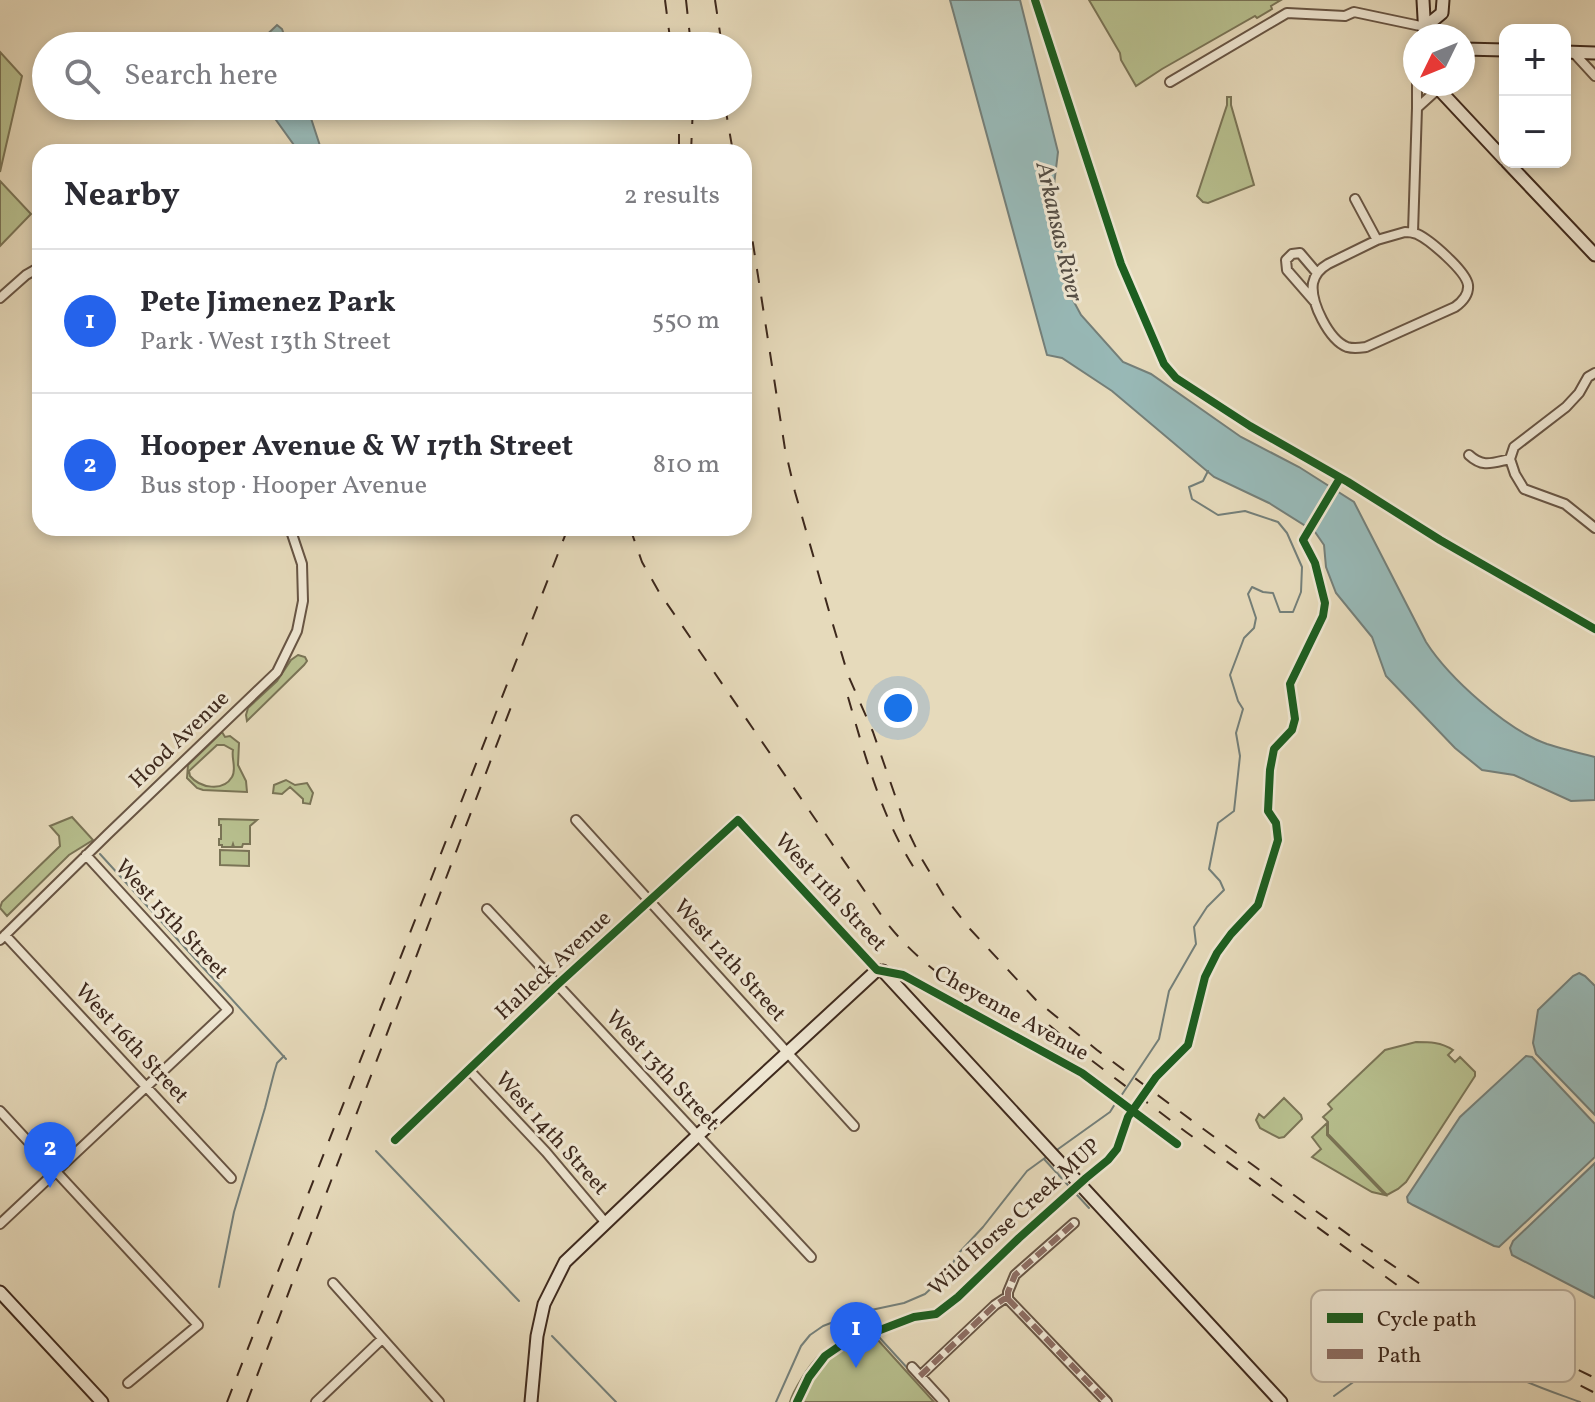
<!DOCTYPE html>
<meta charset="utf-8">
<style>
:root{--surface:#fff;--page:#f2f2f3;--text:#2b2b33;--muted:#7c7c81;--line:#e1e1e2;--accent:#2563eb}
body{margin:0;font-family:Vollkorn,serif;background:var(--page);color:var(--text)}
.controls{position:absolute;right:24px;top:24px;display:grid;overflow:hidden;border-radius:16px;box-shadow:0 4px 12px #0003}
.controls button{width:72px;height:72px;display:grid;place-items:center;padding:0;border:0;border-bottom:2px solid var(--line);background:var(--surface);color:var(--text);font:40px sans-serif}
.compass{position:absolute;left:1403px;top:24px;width:72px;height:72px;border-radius:50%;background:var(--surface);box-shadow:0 4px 12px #0003;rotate:227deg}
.you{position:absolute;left:898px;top:708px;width:28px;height:28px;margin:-20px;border:6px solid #fff;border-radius:50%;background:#1a73e8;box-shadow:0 0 0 12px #1a73e833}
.badge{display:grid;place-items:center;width:52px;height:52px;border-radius:50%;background:var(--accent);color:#fff;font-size:26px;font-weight:700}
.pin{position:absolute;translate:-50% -66px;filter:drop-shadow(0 2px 4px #0008)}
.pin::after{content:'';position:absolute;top:42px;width:28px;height:24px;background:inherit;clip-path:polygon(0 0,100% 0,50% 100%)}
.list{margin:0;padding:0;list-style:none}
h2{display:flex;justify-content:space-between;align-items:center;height:104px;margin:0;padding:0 32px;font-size:34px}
h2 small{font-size:26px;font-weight:400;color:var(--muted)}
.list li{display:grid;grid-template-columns:52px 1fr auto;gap:24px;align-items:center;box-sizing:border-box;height:144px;padding:0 32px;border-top:2px solid var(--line)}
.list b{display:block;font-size:30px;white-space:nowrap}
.list p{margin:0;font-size:26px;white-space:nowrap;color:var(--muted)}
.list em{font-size:26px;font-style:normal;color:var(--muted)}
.icon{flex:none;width:44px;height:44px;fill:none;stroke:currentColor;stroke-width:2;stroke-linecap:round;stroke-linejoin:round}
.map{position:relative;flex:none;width:1595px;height:1402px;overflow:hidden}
.search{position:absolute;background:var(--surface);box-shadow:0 4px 12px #0003;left:32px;top:32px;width:720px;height:88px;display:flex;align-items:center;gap:20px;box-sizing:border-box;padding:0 28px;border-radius:44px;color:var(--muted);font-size:30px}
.panel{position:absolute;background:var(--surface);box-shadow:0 4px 12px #0003;left:32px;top:144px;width:720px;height:392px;border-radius:24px}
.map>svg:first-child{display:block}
.green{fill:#b7bf8e;stroke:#7a7456;stroke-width:2;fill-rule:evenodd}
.water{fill:#98b9b7;stroke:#747f79;stroke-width:2}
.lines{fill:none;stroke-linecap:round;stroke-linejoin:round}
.stream{stroke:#747f79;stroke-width:2}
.street-casing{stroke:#685544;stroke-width:12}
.secondary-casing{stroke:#3e291d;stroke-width:15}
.street{stroke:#efe7d3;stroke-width:8}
.secondary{stroke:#efe7d3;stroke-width:11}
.rail{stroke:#3e291d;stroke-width:2;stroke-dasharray:14 14;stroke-linecap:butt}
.quiet{stroke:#8d6e63;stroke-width:6;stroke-dasharray:12 6;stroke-linecap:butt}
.cycleway-casing{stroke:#efe7d3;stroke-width:13}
.cycleway{stroke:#1b5e20;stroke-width:8}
.labels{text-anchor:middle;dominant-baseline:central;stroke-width:6;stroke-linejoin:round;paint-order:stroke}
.street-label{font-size:22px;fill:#3e291d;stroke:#efe7d3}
.water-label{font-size:24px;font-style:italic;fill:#544d44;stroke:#efe7d3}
.key{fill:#efe7d3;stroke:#baae9c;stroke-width:2}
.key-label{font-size:22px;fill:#3e291d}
</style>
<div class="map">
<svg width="1595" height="1402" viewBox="0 0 1595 1402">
<rect width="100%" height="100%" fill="#e6dabb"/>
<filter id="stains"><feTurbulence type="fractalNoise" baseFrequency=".0025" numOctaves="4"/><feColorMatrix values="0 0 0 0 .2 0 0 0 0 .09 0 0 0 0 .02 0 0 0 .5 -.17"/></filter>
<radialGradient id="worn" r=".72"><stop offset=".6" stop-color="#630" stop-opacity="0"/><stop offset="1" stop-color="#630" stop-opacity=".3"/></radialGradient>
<path class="green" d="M1089 0H1281L1271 6 1272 9 1257 18 1255 16 1162 69 1136 86 1121 60 1120 53Z
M0 52 22 76 0 172Z
M1227 97H1231V105L1254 185 1208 203 1203 202 1197 196 1227 105Z
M0 181 31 214 0 246Z
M298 655 305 657 307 661 304 665 247 721 246 715 248 708 277 681 291 660Z
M222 732 225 737 230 736 239 743 238 765 246 781 247 792 203 790 197 788 187 778 188 765ZM217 745H224L233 750C231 758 237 769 232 777 223 792 200 788 190 776L189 771Z
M286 780 295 785 307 783 313 793 310 804 303 803V799L290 787 282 794 273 793 274 785Z
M72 817 93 840 69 855 7 916 0 908 2 902 60 846 59 836 50 826Z
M219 819 257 820 250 826V844H243L242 847H234L233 844 232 847H222V845H219V839H221V825H219Z
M220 850 249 851V866L220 865Z
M1416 1042C1429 1042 1441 1042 1453 1050L1448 1055 1455 1062 1460 1057 1475 1072V1076L1406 1182 1398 1189 1387 1195 1328 1134V1122L1323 1117 1332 1109 1328 1104 1385 1050Z
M1284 1098 1301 1115 1302 1119 1284 1137 1279 1138 1260 1128 1256 1120 1259 1114 1264 1118Z
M1327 1123V1135L1385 1195 1372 1192 1312 1157 1321 1149 1312 1137Z
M868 1329 934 1402H790C793 1391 799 1383 805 1373 823 1345 839 1341 868 1329Z"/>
<path class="water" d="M950 0H1020L1058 152 1053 193 1067 289 1081 315 1123 362 1151 374 1241 437 1299 467 1354 502 1426 642C1449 678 1507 730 1547 744 1563 749 1579 753 1595 757V800L1571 801 1514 775 1482 770 1455 748 1386 676 1372 637 1336 593 1326 567 1324 545 1315 532 1269 503 1214 477 1112 391 1062 358 1047 355Z
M277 25 282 29 288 46H255Z
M266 106H307L322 152H299Z
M1579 973 1585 976 1595 986V1115L1536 1054 1533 1043 1538 1010 1573 976Z
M1526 1056 1532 1057 1595 1124V1157L1499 1247 1494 1246 1413 1205 1408 1202 1407 1197 1460 1117Z
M1595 1163V1298L1512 1255 1510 1248 1513 1241Z"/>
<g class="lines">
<path class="stream" d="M100 854 286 1059
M1119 1099 1159 1039 1169 991 1196 944 1194 927 1207 907 1224 890 1220 881 1209 869 1218 823 1234 811 1240 756 1236 733 1243 709 1238 701 1230 675 1244 638 1254 628 1256 618 1248 594 1252 587 1263 592 1273 593 1280 612H1293L1301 592 1302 567 1287 533 1278 522 1245 511 1218 515 1192 499 1189 487 1203 481 1208 471
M376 1151 519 1301
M1054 1152 1110 1112 1115 1104
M1044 1159 1089 1208
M219 1287 234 1212 265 1108 274 1073 277 1063 284 1056
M857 1313 910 1371
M552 1336 616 1402
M1334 1396 1420 1334C1454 1332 1482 1359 1510 1374 1533 1386 1556 1393 1580 1402
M776 1402 801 1346 810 1335 823 1326 857 1313 904 1303 925 1294 948 1273 957 1255 983 1227 1027 1171 1049 1155"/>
<defs>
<path id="street" d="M1573 52 1595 76
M1170 82 1287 13 1345 16 1354 12 1425 27
M1417 108V84
M1355 199 1377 240
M1405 232C1411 232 1411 232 1417 234 1430 240 1466 271 1468 285 1469 295 1462 302 1455 307L1366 347C1359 348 1354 349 1347 347 1329 340 1310 302 1313 283 1315 274 1321 268 1328 264L1377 240Z
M1413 232 1417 108 1438 89
M0 298 26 275 40 267
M1314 301 1287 270 1286 260 1292 254 1300 253 1317 273
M1595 373 1588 377 1579 393 1566 407 1514 447 1510 459 1515 474 1524 489 1565 504 1595 528
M1469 455C1483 468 1492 463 1510 459
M576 820 854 1126
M487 909 811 1257
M5 935 231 1178
M0 940 108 834 277 672 297 631 303 601 302 564 290 528
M469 1070 546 1152 605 1222
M0 1111 198 1325 128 1383
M395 1140 557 985 738 820 877 970 903 975 1082 1073 1177 1144
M0 1224 228 1010 86 855
M333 1283 439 1402
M1008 1299 1107 1402
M1008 1299V1292L1015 1275 1074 1223
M912 1367 944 1402
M920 1376 995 1305 1004 1299H1008
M316 1402 382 1339"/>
<path id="secondary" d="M1423 0 1425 36
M1425 27 1442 13 1443 0
M1463 49 1505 50
M1565 52 1595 53
M1434 84 1505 160
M1507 162 1595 255
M883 971 1281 1402
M0 1292 102 1402
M531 1402 537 1336 544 1304 565 1262 697 1136 877 970"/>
</defs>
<use href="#street" class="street-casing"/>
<use href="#secondary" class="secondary-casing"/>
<use href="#street" class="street"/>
<use href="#secondary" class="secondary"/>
<path class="rail" d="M665 0 671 46
M686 0 691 46
M715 0 722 46
M679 106V152
M725 106 733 152
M691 152 693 106
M744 186 785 449 795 492 831 618 848 675 873 732 906 827 920 856 944 896 970 929 1036 1000 1097 1050 1202 1128 1364 1246 1435 1294 1513 1338 1595 1378
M630 528 642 562 659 592 886 922C905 946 927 966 953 984L1061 1047
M848 697C866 759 882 820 918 874
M1049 1025 1091 1060 1186 1132 1397 1285 1474 1331 1595 1393
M227 1402 568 528
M247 1402 511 707"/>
<path class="quiet" d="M1008 1299 1107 1402
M1008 1299V1292L1015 1275 1074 1223
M920 1376 995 1305 1004 1299H1008"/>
<defs>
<path id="cycleway" d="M1035 0 1121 264 1164 364 1176 378 1250 426 1348 482 1440 540 1595 629
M395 1140 557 985 738 820 877 970 903 975 1082 1073 1177 1144
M797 1402 809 1377 825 1356 841 1345 914 1317 936 1314 958 1297 1019 1238 1086 1178 1108 1160 1117 1149 1128 1117 1156 1077 1188 1045 1205 977 1217 953 1231 934 1258 905 1278 840 1276 823 1268 811 1270 770 1274 749 1292 730 1295 719 1290 684 1323 616 1325 603 1315 563 1303 540 1340 478"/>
</defs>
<use href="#cycleway" class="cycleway-casing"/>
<use href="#cycleway" class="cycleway"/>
</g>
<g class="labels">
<g class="street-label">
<text transform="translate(180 740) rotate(-44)">Hood Avenue</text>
<text transform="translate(830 893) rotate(47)">West 11th Street</text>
<text transform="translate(171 920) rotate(47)">West 15th Street</text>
<text transform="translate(729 961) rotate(48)">West 12th Street</text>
<text transform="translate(554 966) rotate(-43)">Halleck Avenue</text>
<text transform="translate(1011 1014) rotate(29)">Cheyenne Avenue</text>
<text transform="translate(131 1044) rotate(47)">West 16th Street</text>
<text transform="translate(662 1071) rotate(47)">West 13th Street</text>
<text transform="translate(551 1134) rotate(48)">West 14th Street</text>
<text transform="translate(1015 1218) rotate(-42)">Wild Horse Creek MUP</text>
</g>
<g class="water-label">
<text transform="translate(1058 232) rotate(77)">Arkansas River</text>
</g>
</g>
<rect x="1311" y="1290" width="264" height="92" rx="12" class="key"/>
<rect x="1327" y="1313" width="36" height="10" fill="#1b5e20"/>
<rect x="1327" y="1349" width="36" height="10" fill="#8d6e63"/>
<g class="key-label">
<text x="1377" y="1326">Cycle path</text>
<text x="1377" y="1362">Path</text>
</g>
<rect width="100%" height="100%" filter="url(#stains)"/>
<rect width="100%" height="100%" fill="url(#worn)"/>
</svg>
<div class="controls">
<button>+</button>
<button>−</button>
</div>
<svg class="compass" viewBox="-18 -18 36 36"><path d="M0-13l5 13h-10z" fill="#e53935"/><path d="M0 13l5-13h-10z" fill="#7c7c81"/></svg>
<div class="you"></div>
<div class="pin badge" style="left:856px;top:1368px">1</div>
<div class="pin badge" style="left:50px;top:1188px">2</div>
<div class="search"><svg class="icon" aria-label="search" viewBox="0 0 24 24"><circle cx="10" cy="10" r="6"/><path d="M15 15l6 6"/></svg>Search here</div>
<section class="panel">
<h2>Nearby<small>2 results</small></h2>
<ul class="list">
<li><span class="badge">1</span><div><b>Pete Jimenez Park</b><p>Park · West 13th Street</p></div><em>550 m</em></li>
<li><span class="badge">2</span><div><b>Hooper Avenue &amp; W 17th Street</b><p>Bus stop · Hooper Avenue</p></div><em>810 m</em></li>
</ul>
</section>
</div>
